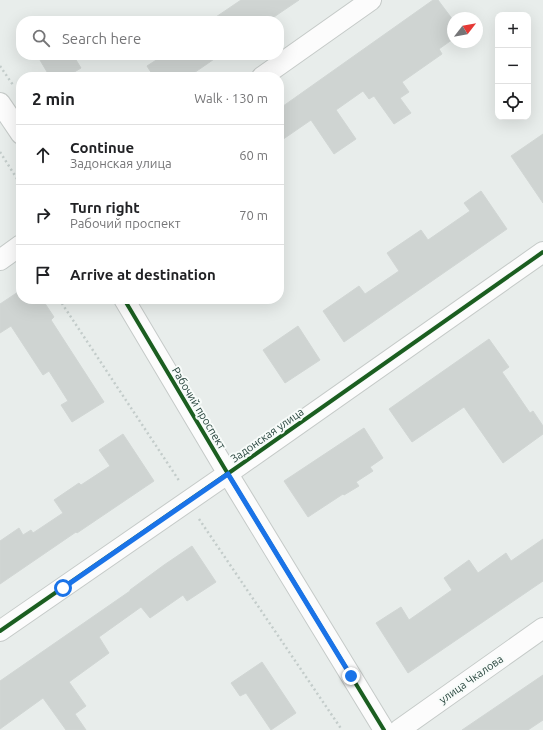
<!DOCTYPE html>
<meta charset="utf-8">
<style>
:root{--surface:#fff;--page:#f6f6f6;--text:#202124;--muted:#757577;--line:#e0e0e0}
body{margin:0;font-family:Ubuntu,sans-serif;background:var(--page);color:var(--text)}
.controls{position:absolute;right:12px;top:12px;display:grid;overflow:hidden;border-radius:8px;box-shadow:0 4px 16px #0002}
.controls button{width:36px;height:36px;display:grid;place-items:center;padding:0;border:0;border-bottom:1px solid var(--line);background:var(--surface);color:var(--text);font:20px sans-serif}
.compass{position:absolute;left:447px;top:12px;width:36px;height:36px;border-radius:50%;background:var(--surface);box-shadow:0 4px 16px #0002;rotate:59deg}
.stop{position:absolute;width:12px;height:12px;margin:-9px;border:3px solid #1a73e8;border-radius:50%;background:#fff}
.stop.end{background:#1a73e8;border-color:#fff;box-shadow:0 1px 4px #0008}
.list{margin:0;padding:0;list-style:none}
h2{display:flex;justify-content:space-between;align-items:center;height:52px;margin:0;padding:0 16px;font-size:17px}
h2 small{font-size:13px;font-weight:400;color:var(--muted)}
.list li{display:grid;grid-template-columns:26px 1fr auto;gap:12px;align-items:center;box-sizing:border-box;height:60px;padding:0 16px;border-top:1px solid var(--line)}
.list b{display:block;font-size:15px;white-space:nowrap}
.list p{margin:0;font-size:13px;white-space:nowrap;color:var(--muted)}
.list em{font-size:13px;font-style:normal;color:var(--muted)}
.icon{flex:none;width:22px;height:22px;fill:none;stroke:currentColor;stroke-width:2;stroke-linecap:round;stroke-linejoin:round}
.map{position:relative;flex:none;width:543px;height:730px;overflow:hidden}
.search{position:absolute;background:var(--surface);box-shadow:0 4px 16px #0002;left:16px;top:16px;width:268px;height:44px;display:flex;align-items:center;gap:10px;box-sizing:border-box;padding:0 14px;border-radius:16px;color:var(--muted);font-size:15px}
.panel{position:absolute;background:var(--surface);box-shadow:0 4px 16px #0002;left:16px;top:72px;width:268px;height:232px;border-radius:16px}
.map>svg:first-child{display:block}
.building{fill:#cfd4d2;stroke:#d1d6d4}
.lines{fill:none;stroke-linecap:round;stroke-linejoin:round}
.street-casing{stroke:#c5cac8;stroke-width:22}
.path{stroke:#c3ccca;stroke-width:2.5;stroke-dasharray:2 3;stroke-linecap:butt}
.street{stroke:#fcfcfc;stroke-width:20}
.cycleway-casing{stroke:#f7fbf9;stroke-width:6}
.cycleway{stroke:#1b5e20;stroke-width:4}
.route{stroke:#1a73e8;stroke-width:5}
.labels{text-anchor:middle;dominant-baseline:central;stroke-width:4;stroke-linejoin:round;paint-order:stroke}
.street-label{font-size:11px;fill:#24423a;stroke:#f7fbf9}
</style>
<div class="map">
<svg width="543" height="730" viewBox="0 0 543 730">
<rect width="100%" height="100%" fill="#e8edeb"/>
<path class="building" d="M241 0H299L268 21H210Z
M433 0H438L453 20V39L439 49 442 54 402 82 409 92 400 98 411 113 394 124 374 96 369 99 363 91 336 110 356 139 334 154 311 120 279 142V109Z
M37 55H73L81 68 66 77H50Z
M164 55H220L188 77H154L147 66Z
M543 134V203L511 156Z
M481 191 507 229 344 342 323 311 359 286 365 294 399 271 387 253 421 230 428 240 470 211 464 203Z
M21 290V299H42L54 317 51 320 104 402 72 422 61 405 68 401 49 371 43 375 11 326 0 333V304Z
M298 326 320 360 285 383 263 350Z
M489 339 509 367 502 372 530 413 533 411 543 426V434L503 463 464 407 412 442 389 409Z
M364 428 383 458 370 467 373 471 356 482 359 486 344 495 343 494 308 517 284 481Z
M123 434 154 481 77 533 76 532 0 584V541L19 528 23 535 31 530 33 533 63 513 54 500 79 483 81 485 110 466 99 450Z
M543 539V581L408 673 376 623 401 607 409 620 452 590 444 578 469 560 478 573 506 553 511 561Z
M192 546 216 582 187 601 183 595 150 618 141 607 99 637 109 653 69 682 86 706 75 714 86 730H66L43 698 0 729V681L130 591V590L164 565Z
M262 662 296 713 271 730 246 693 240 696 231 683Z
M543 675V720L528 730H462Z"/>
<g class="lines">
<defs>
<path id="street" d="M262 77 371 0
M0 103 21 134
M0 260 21 245
M124 299 228 474 384 730
M0 631 233 470 543 252
M399 730 543 628"/>
</defs>
<use href="#street" class="street-casing"/>
<path class="path" d="M0 66 13 85
M0 152 21 185
M59 299 180 482
M199 519 342 730"/>
<use href="#street" class="street"/>
<defs>
<path id="cycleway" d="M124 299 228 474 384 730
M0 631 233 470 543 252"/>
</defs>
<use href="#cycleway" class="cycleway-casing"/>
<use href="#cycleway" class="cycleway"/>
</g>
<g class="lines">
<path class="route" d="M63 588 228 474 351 676"/>
</g>
<g class="labels">
<g class="street-label">
<text transform="translate(199 408) rotate(59)">Рабочий проспект</text>
<text transform="translate(267 435) rotate(-35)">Задонская улица</text>
<text transform="translate(471 679) rotate(-35)">улица Чкалова</text>
</g>
</g>
</svg>
<div class="controls">
<button>+</button>
<button>−</button>
<button><svg class="icon" aria-label="locate" viewBox="0 0 24 24"><circle cx="12" cy="12" r="6"/><path d="M12 2v4M12 18v4M2 12h4M18 12h4"/></svg></button>
</div>
<svg class="compass" viewBox="-18 -18 36 36"><path d="M0-13l5 13h-10z" fill="#e53935"/><path d="M0 13l5-13h-10z" fill="#757577"/></svg>
<div class="stop" style="left:63px;top:588px"></div>
<div class="stop end" style="left:351px;top:676px"></div>
<div class="search"><svg class="icon" aria-label="search" viewBox="0 0 24 24"><circle cx="10" cy="10" r="6"/><path d="M15 15l6 6"/></svg>Search here</div>
<section class="panel">
<h2>2 min<small>Walk · 130 m</small></h2>
<ul class="list">
<li><svg class="icon" aria-label="ahead" viewBox="0 0 24 24"><path d="M12 20V5M6 11l6-6 6 6"/></svg><div><b>Continue</b><p>Задонская улица</p></div><em>60 m</em></li>
<li><svg class="icon" aria-label="right" viewBox="0 0 24 24"><path d="M7 20v-9h11M14 6l5 5-5 5"/></svg><div><b>Turn right</b><p>Рабочий проспект</p></div><em>70 m</em></li>
<li><svg class="icon" aria-label="arrive" viewBox="0 0 24 24"><path d="M6 21V4h12l-3 4 3 4H6"/></svg><div><b>Arrive at destination</b></div></li>
</ul>
</section>
</div>
